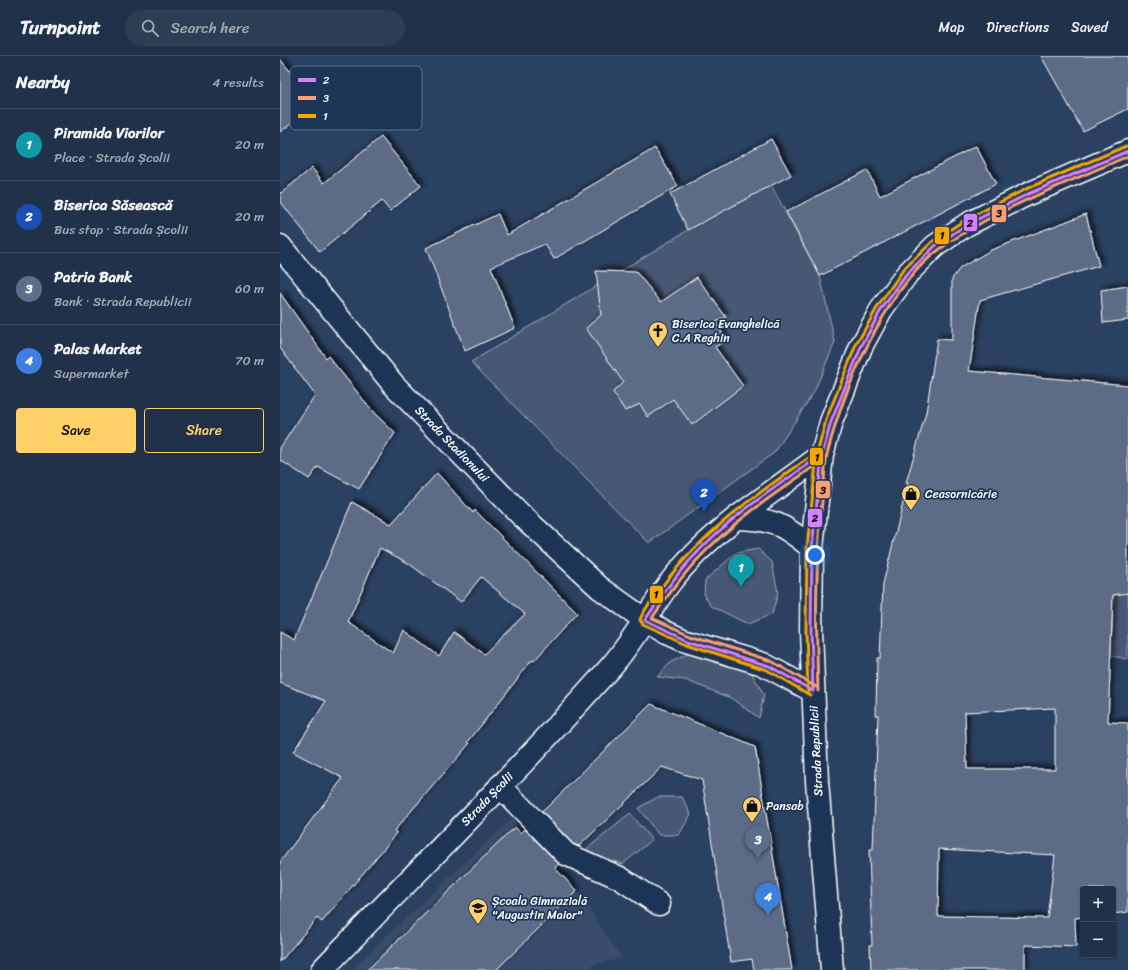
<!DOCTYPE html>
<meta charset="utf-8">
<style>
:root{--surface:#203149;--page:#2d3d53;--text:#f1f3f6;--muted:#a2a9b4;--line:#3d4c61;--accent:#ffd166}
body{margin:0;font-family:Sriracha,sans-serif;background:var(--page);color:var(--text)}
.controls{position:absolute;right:12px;bottom:12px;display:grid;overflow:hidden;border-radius:4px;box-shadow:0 1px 3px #0004}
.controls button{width:36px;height:36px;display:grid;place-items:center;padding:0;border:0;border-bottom:1px solid var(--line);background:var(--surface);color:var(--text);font:20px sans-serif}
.you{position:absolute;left:535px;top:499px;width:14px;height:14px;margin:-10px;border:3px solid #fff;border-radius:50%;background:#1a73e8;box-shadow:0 0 0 6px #1a73e833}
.badge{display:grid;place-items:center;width:26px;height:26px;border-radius:50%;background:var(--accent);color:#fff;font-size:13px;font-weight:700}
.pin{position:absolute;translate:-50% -33px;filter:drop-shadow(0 1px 2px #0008)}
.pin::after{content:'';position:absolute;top:21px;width:14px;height:12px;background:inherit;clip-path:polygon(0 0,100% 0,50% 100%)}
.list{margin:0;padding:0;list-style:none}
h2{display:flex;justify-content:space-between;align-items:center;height:52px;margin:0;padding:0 16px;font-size:17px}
h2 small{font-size:13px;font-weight:400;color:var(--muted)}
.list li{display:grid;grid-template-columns:26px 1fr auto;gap:12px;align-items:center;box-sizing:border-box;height:72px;padding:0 16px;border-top:1px solid var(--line)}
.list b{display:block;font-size:15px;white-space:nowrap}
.list p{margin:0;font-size:13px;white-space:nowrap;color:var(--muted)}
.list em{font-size:13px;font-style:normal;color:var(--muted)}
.actions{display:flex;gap:8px;padding:12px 16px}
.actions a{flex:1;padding:9px 0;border:1px solid var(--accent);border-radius:4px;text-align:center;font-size:14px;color:var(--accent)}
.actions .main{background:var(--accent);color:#111}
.icon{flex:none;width:22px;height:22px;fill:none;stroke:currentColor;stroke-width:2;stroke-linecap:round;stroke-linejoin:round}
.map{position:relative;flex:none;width:848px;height:914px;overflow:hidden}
header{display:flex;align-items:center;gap:24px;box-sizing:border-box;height:56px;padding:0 20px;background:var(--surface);border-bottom:1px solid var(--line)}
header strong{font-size:19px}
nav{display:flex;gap:22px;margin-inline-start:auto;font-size:14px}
.search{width:280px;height:36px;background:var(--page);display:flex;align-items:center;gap:10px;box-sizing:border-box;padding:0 14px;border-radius:22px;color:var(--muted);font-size:15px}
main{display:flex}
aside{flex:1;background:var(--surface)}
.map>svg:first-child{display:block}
.built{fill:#394e6c}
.green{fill:#465975;stroke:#a2acba}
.building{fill:#5b6c86;stroke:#fff;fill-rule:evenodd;filter:url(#shadow)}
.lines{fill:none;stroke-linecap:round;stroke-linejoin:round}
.minor-casing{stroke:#fff;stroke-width:25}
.major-casing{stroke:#fff;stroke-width:25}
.minor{stroke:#1d3557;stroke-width:22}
.major{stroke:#1d3557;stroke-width:22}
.bus-1-casing{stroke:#1d3557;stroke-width:6}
.bus-2-casing{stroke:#1d3557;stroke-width:6}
.bus-3-casing{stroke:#1d3557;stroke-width:6}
.bus-1{stroke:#d880ff;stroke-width:3}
.bus-2{stroke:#fd9f72;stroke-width:3}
.bus-3{stroke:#f7a600;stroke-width:3}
.labels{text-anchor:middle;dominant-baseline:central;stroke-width:3.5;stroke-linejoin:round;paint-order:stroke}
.poi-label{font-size:12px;fill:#fff;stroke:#1d3557;text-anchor:start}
.street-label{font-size:12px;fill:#fff;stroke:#1d3557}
.key{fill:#1d3557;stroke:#617289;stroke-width:1}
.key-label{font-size:11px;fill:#fff}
.line-badge{stroke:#1d3557;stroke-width:1.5}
.pale-badge-label{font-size:11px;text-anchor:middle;font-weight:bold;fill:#111}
</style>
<header>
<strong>Turnpoint</strong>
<div class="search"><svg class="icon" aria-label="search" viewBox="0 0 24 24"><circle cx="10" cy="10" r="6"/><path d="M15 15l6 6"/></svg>Search here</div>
<nav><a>Map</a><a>Directions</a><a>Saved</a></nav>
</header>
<main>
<aside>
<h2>Nearby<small>4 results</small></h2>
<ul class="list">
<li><span class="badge" style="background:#0f9aa8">1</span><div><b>Piramida Viorilor</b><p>Place · Strada Școlii</p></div><em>20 m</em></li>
<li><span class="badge" style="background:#1a4fb4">2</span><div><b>Biserica Săsească</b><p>Bus stop · Strada Școlii</p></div><em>20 m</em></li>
<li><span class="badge" style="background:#5c6f8a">3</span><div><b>Patria Bank</b><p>Bank · Strada Republicii</p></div><em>60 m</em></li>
<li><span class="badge" style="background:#3f7fe0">4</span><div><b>Palas Market</b><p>Supermarket</p></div><em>70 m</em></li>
</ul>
<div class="actions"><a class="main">Save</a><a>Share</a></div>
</aside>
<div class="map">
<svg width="848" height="914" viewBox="0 0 848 914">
<defs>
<filter id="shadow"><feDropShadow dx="3.5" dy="-3.5" stdDeviation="2" flood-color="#0009"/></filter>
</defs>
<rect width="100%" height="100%" fill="#2a4161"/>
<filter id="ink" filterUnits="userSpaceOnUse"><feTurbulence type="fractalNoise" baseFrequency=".025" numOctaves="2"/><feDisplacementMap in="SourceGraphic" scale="8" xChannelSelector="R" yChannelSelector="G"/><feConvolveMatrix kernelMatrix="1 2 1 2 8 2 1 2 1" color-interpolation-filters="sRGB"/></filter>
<g filter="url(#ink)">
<path class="built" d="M234 761 235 771 297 835 342 902 311 910 312 914H77L75 910Z"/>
<path class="green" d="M491 129 540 220 555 286 534 336 495 396 369 487 191 306 408 174Z
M478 493 492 506 498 537 492 558 468 568 431 550 424 539 425 524 456 497Z
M848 537V603L831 600 833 558 825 540Z
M410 597 471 616 484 639 479 662 451 642 405 624 377 621 391 606Z
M378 741H402L411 758 399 779H379L358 752Z
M350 758 372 784 343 808 303 796Z"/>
<path class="building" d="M761 0H848V53L803 75Z
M0 3 37 48 0 76Z
M101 81 141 130 110 155 102 145 40 196 0 145V138L32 112 44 127Z
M491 83 511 119 408 174 390 138Z
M696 90 716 128 540 220 506 156 587 114 600 140Z
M375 92 398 130 274 203 265 188 211 211 235 272 185 295 146 192 218 158 227 179Z
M806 158 819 210 700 244 689 315 848 329V537L833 539 828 666 848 667V856L833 858V833H803V861L795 862 796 891 745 889V914H591L590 889H592L589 794H593L598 659H596L597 602H600L603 528 628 427H626L646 357 657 283 672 284V223L680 212 711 194ZM775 652V713H687L685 656ZM659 793 775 799 767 862 658 860Z
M316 215 356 216 381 246 417 221 446 261 436 266 446 284 435 291 463 330 412 369 393 343 368 361 360 348 345 355 333 336 343 326 306 272 321 259Z
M848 230V264L823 267 821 234Z
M0 237 46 302 48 300 95 358 115 377 79 433 38 411 29 423 0 404V392L35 339 0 292Z
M157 417 193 457 195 454 297 557 254 605 252 604 188 686 190 687 114 775 117 777 42 866 37 862 0 906V806L63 722 13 696 46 645 0 627V576L14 584 72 446 111 468ZM100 492 128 507 181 546 201 521 245 558 204 598 174 576 159 600 124 574 113 597 68 566Z
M371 648 475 691 512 914H474L472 903 451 906 422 724 382 711 299 790 293 788 262 756Z
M235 771 241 777 245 773 279 808 275 812 297 835 216 914H87Z"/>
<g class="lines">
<defs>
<path id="minor" d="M0 190 114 329 239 457 320 532 365 564 385 576 403 584 483 608 533 635
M220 730 286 798 340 822 379 848
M42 914C137 815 236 718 327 615 351 589 367 558 388 529 407 504 431 482 456 462 493 463 503 468 532 492"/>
<path id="major" d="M456 462 542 399
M552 914 537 725 531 574 532 492 542 399 551 366 581 291 601 254 627 218 655 190 686 169 748 138 848 95"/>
</defs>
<use href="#minor" class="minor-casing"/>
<use href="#major" class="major-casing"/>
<use href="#minor" class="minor"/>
<use href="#major" class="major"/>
<defs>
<path id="bus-1" d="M533 635 531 574 532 492 542 399 551 366 581 291 601 254 627 218 655 190 686 169 748 138 848 95
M533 635 489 610 408 584 365 564C380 542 395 520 413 501 450 460 497 430 542 399"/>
<path id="bus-2" d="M536 631 491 605 410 579 372 562C386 542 400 522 417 504 454 464 500 434 545 403
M538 635C536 571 535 509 542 446 544 430 544 413 547 398 558 355 575 312 596 273 612 244 633 212 660 193 716 152 785 128 848 100"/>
<path id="bus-3" d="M528 635 526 574 527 492 537 398 546 364 576 289 597 252 623 214 652 186 683 165 746 133 846 90
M530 639 487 614 407 588 363 568 360 564C363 554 372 545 378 536 421 476 479 436 539 395"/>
</defs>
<use href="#bus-1" class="bus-1-casing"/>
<use href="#bus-2" class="bus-2-casing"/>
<use href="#bus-3" class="bus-3-casing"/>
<use href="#bus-1" class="bus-1"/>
<use href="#bus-2" class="bus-2"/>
<use href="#bus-3" class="bus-3"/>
</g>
</g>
<defs>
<symbol id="church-pin" viewBox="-11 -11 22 30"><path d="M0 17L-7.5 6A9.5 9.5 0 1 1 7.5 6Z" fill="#ffd166" stroke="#1d3557"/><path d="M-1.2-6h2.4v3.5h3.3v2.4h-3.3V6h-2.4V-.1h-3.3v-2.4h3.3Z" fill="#111"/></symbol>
<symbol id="shop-pin" viewBox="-11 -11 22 30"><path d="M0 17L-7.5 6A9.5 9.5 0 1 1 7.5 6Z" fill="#ffd166" stroke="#1d3557"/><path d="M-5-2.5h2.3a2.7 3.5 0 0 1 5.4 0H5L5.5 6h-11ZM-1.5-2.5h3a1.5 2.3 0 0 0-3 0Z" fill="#111"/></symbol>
<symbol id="school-pin" viewBox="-11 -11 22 30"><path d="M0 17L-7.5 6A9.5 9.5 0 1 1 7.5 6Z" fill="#ffd166" stroke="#1d3557"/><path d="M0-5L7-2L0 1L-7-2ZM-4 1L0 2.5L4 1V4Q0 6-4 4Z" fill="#111"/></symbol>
</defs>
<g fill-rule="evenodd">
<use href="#church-pin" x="367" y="264" width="22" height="30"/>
<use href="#shop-pin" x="620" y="427" width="22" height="30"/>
<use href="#shop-pin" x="461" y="739" width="22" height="30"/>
<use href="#school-pin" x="187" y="841" width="22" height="30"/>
</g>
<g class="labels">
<g class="poi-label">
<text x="392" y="268">Biserica Evanghelică<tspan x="392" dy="14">C.A Reghin</tspan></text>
<text x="645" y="438">Ceasornicărie</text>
<text x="486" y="750">Pansab</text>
<text x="212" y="845">Școala Gimnazială<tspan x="212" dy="14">"Augustin Maior"</tspan></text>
</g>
<g class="street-label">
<text transform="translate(172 388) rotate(46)">Strada Stadionului</text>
<text transform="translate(536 695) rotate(-93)">Strada Republicii</text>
<text transform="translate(207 743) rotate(-46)">Strada Școlii</text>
</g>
</g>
<rect x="10" y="10" width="132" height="64" rx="6" class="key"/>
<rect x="18" y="22" width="18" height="4" fill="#d880ff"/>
<rect x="18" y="40" width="18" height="4" fill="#fd9f72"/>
<rect x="18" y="58" width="18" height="4" fill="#f7a600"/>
<g class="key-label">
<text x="43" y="28">2</text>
<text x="43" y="46">3</text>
<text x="43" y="64">1</text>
</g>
<g class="line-badge">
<rect x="711" y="148" width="16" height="19" rx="4" fill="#fd9f72"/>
<rect x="683" y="157" width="15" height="19" rx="4" fill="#d880ff"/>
<rect x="654" y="170" width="16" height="19" rx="4" fill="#f7a600"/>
<rect x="529" y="391" width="15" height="19" rx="4" fill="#f7a600"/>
<rect x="535" y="424" width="16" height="19" rx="4" fill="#fd9f72"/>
<rect x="527" y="452" width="16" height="20" rx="4" fill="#d880ff"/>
<rect x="369" y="529" width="15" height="19" rx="4" fill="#f7a600"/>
</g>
<g class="pale-badge-label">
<text x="719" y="161">3</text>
<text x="690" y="171">2</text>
<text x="662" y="183">1</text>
<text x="537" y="405">1</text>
<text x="543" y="438">3</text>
<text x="535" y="466">2</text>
<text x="376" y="542">1</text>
</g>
</svg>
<div class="controls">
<button>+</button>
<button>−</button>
</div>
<div class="you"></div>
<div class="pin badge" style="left:461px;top:531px;background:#0f9aa8">1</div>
<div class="pin badge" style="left:424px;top:456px;background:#1a4fb4">2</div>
<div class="pin badge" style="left:478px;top:803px;background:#5c6f8a">3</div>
<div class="pin badge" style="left:488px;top:860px;background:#3f7fe0">4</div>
</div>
</main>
